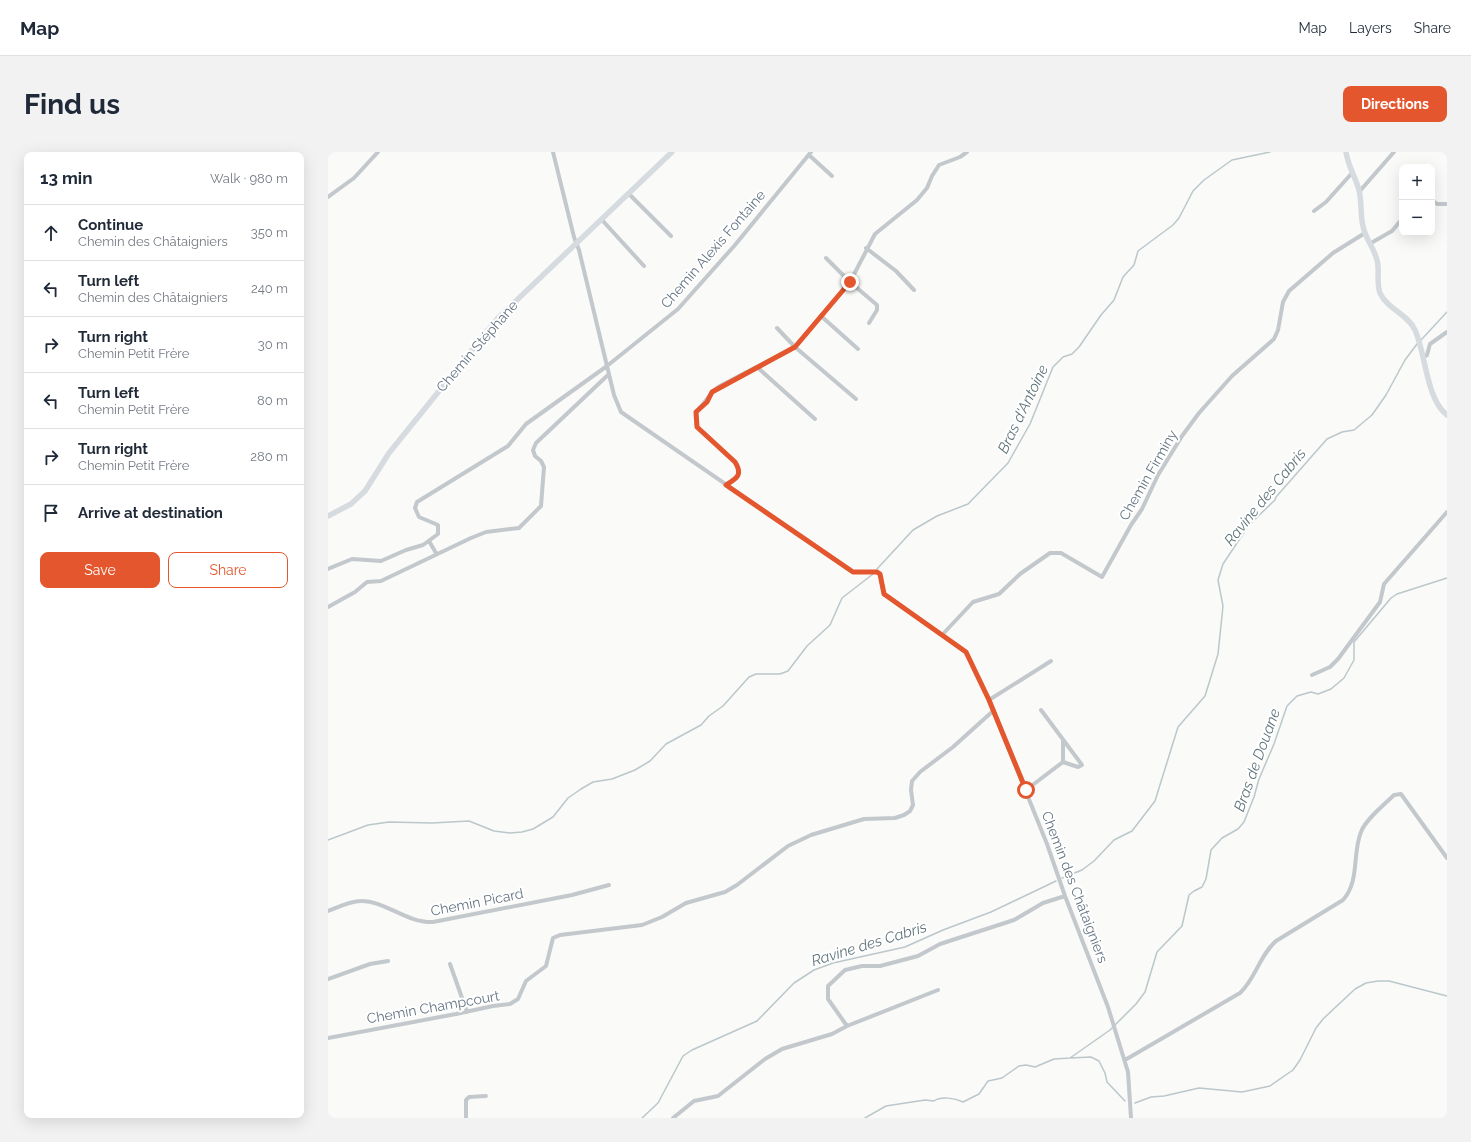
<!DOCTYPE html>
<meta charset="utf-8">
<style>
:root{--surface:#fff;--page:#f2f2f3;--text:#1f2937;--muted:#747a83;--line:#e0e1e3;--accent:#e4572e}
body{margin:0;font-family:Raleway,sans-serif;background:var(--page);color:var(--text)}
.controls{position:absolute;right:12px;top:12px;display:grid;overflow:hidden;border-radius:8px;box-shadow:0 4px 16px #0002}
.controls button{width:36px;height:36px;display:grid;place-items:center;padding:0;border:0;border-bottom:1px solid var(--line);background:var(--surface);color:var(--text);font:20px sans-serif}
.stop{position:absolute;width:12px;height:12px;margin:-9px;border:3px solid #e4572e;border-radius:50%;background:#fff}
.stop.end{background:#e4572e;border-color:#fff;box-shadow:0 1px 4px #0008}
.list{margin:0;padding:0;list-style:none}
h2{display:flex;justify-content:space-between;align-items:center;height:52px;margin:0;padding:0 16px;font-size:17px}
h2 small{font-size:13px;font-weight:400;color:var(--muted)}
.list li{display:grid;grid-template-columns:26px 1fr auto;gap:12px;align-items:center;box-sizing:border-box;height:56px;padding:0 16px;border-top:1px solid var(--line)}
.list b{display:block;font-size:15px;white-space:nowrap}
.list p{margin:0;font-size:13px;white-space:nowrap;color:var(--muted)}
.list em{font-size:13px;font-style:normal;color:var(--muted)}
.actions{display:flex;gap:8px;padding:12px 16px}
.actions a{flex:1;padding:9px 0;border:1px solid var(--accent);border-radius:8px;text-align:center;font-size:14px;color:var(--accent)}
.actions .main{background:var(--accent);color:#fff}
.icon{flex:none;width:22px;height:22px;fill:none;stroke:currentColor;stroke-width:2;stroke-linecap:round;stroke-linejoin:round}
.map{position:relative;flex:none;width:1119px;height:966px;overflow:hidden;border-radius:8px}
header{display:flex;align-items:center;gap:24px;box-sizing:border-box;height:56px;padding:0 20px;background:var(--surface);border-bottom:1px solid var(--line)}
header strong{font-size:19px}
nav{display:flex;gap:22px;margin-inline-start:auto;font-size:14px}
.intro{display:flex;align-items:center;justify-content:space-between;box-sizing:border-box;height:96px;padding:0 24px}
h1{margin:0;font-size:28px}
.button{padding:10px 18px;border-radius:8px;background:var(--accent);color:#fff;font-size:14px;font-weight:700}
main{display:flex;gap:24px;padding:0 24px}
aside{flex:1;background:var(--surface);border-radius:8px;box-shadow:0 4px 16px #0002}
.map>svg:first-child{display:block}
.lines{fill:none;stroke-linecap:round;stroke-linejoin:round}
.stream{stroke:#bbc7cb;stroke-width:1.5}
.street{stroke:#c3c8cc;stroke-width:4}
.secondary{stroke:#d6dbdf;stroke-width:5.5}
.route{stroke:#e4572e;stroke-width:5}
.labels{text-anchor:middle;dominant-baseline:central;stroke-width:4;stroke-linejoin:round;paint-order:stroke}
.street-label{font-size:14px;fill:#657683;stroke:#fff}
.water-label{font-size:15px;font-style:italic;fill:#60757c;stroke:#fff}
</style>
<header>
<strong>Map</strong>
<nav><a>Map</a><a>Layers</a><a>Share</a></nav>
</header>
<div class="intro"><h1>Find us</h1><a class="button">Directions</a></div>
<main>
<aside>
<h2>13 min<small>Walk · 980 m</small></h2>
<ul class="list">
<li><svg class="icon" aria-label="ahead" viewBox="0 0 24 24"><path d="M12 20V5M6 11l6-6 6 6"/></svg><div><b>Continue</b><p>Chemin des Châtaigniers</p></div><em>350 m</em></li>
<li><svg class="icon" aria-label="left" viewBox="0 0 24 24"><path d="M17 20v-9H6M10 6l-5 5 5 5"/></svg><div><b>Turn left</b><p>Chemin des Châtaigniers</p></div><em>240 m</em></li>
<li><svg class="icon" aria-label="right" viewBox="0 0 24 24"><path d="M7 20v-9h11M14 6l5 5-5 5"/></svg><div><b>Turn right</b><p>Chemin Petit Frère</p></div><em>30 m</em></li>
<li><svg class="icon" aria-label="left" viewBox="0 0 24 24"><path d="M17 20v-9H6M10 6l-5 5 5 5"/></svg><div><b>Turn left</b><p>Chemin Petit Frère</p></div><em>80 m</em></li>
<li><svg class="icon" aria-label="right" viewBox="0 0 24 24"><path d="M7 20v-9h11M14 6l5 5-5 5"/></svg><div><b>Turn right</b><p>Chemin Petit Frère</p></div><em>280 m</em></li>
<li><svg class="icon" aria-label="arrive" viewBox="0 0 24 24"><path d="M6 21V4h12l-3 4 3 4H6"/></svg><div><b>Arrive at destination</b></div></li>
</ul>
<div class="actions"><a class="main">Save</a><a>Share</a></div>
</aside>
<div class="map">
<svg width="1119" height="966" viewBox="0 0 1119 966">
<rect width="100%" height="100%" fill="#fafaf8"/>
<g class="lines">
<path class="stream" d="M1093 188 1119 160
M549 417 585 378 609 364 640 352 680 311 702 272 725 215 735 205 744 202 751 195 773 163 786 148 795 125 806 113 810 99 845 73 851 66 865 39 876 28 904 8 942 0
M0 688 40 673 61 670 104 671 141 669 166 679 182 681 194 680 205 677 225 665 240 646 253 637 265 630 284 627 307 618 322 609 338 592 373 573 381 564 395 554 421 525 428 522H452L460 519 479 494 502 473 514 446 545 422
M734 726 754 718 766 709 786 688 804 679 827 649 850 575 877 544 890 502 895 454 890 428 895 412 921 373 947 348 948 345 999 287 1014 280 1026 278 1044 263 1058 243 1077 208 1089 192
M742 906 763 905 771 909 777 921 779 930 797 949
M807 951 823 945 836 944 871 936 914 940 942 934 965 918 972 908 988 876 995 867 1027 837 1038 831 1050 829H1061L1119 844
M314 966 330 951 355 904 364 898 429 869 466 831 486 818 505 811 577 795 615 778 663 760 728 729
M537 966 558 954 597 948 606 949C613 944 627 946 635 950L651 942 660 929 674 926 691 914 698 913 707 915 726 907 742 906 782 878 808 852 817 840 829 800 854 774 861 743 866 739 874 735 878 727 883 698 894 686 910 677 916 670 926 645 931 627 946 592 959 554 969 544 983 540 990 542 1003 537 1016 526 1026 508V490L1063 446 1069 442 1119 426"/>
<path class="street" d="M225 0 246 85 251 98 286 243 293 260 525 420H549L552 422 556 442 638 500 661 548 719 692 737 744 780 855 800 920 803 966
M481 3 504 24
M1031 40 1066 0
M301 42 343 84
M0 45 26 26 50 0
M1104 48 1109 52H1119
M986 59 998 50 1024 21
M274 68 316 114
M1043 91 1064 79 1074 67
M538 96 568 119 586 138
M498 106 522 130 549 153V158L541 171
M493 164 530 197
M449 176 467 195 528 247
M1096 205 1099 203 1102 192 1119 180
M429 215 487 267
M398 333C409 327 415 322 407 310L369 275 368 260C377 251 381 242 390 235L467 195 522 130 547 82 589 48 599 36 604 24 611 13 632 5 639 0
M101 389 108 401
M0 417 24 407 53 409 78 398 95 393 110 382V373L91 365 87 356 89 350 180 294 198 272 279 214 350 157 407 93 483 0
M0 455 27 440 39 430 53 429 143 386 158 380 191 376 213 354 216 315 213 309 207 304 205 298 208 291 281 222
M614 483 645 450 671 442 692 422 722 401H733L774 425 803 373 814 357 830 323 854 284 871 261 904 224 946 187 950 178 955 150 961 139 1005 101 1037 81
M984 523 1002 515 1010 507 1052 450 1056 432 1119 360
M661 548 723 509
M713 558 754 613 750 615 735 610
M698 638 735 610V589
M0 759C10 755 22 749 33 749 56 748 78 771 105 770L244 743 281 733
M122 812 139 860
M0 827 42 812 60 809
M519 874 610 838
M0 886 128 862 165 854 182 852 190 847 198 829 218 814 225 786 232 783 314 773 334 765 358 751 397 740 409 733 460 694 483 683 536 667 567 666 576 663 582 659 585 653 583 638 584 629 592 620 625 595 665 559
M797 908 912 841C928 826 931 804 948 789L1015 748C1032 729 1024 702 1033 680 1037 668 1057 652 1066 643L1073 642 1119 706
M138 966V948L141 945 158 944
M345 966 366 949 390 944 437 907 454 897 504 882 519 874 500 847V834L517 818 534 814H552L590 804 612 792 686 768 715 751 737 744"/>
<path class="secondary" d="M1018 0C1020 14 1027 24 1031 38 1034 50 1032 62 1035 74 1037 86 1046 96 1049 108 1052 118 1048 131 1052 141 1059 157 1080 162 1087 178 1098 202 1098 247 1119 263
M0 364 23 352 37 339 61 301 170 166 344 0"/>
</g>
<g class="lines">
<path class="route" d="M522 130 467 195 384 240 379 250 368 260 369 275 407 310C415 323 409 326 398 333L525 420H549L552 422 556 442 638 500 661 548 698 638"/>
</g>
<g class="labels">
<g class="street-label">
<text transform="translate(385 97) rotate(-49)">Chemin Alexis Fontaine</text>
<text transform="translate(149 194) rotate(-49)">Chemin Stéphane</text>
<text transform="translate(820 323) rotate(-60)">Chemin Firminy</text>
<text transform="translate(747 735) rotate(69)">Chemin des Châtaigniers</text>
<text transform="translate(149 750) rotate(-11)">Chemin Picard</text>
<text transform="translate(105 855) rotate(-10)">Chemin Champcourt</text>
</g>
<g class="water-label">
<text transform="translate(695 257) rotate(-64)">Bras d'Antoine</text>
<text transform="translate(937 345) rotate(-51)">Ravine des Cabris</text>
<text transform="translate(929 608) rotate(-70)">Bras de Douane</text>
<text transform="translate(541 792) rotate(-17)">Ravine des Cabris</text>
</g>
</g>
</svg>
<div class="controls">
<button>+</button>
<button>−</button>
</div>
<div class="stop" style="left:698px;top:638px"></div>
<div class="stop end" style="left:522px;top:130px"></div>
</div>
</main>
